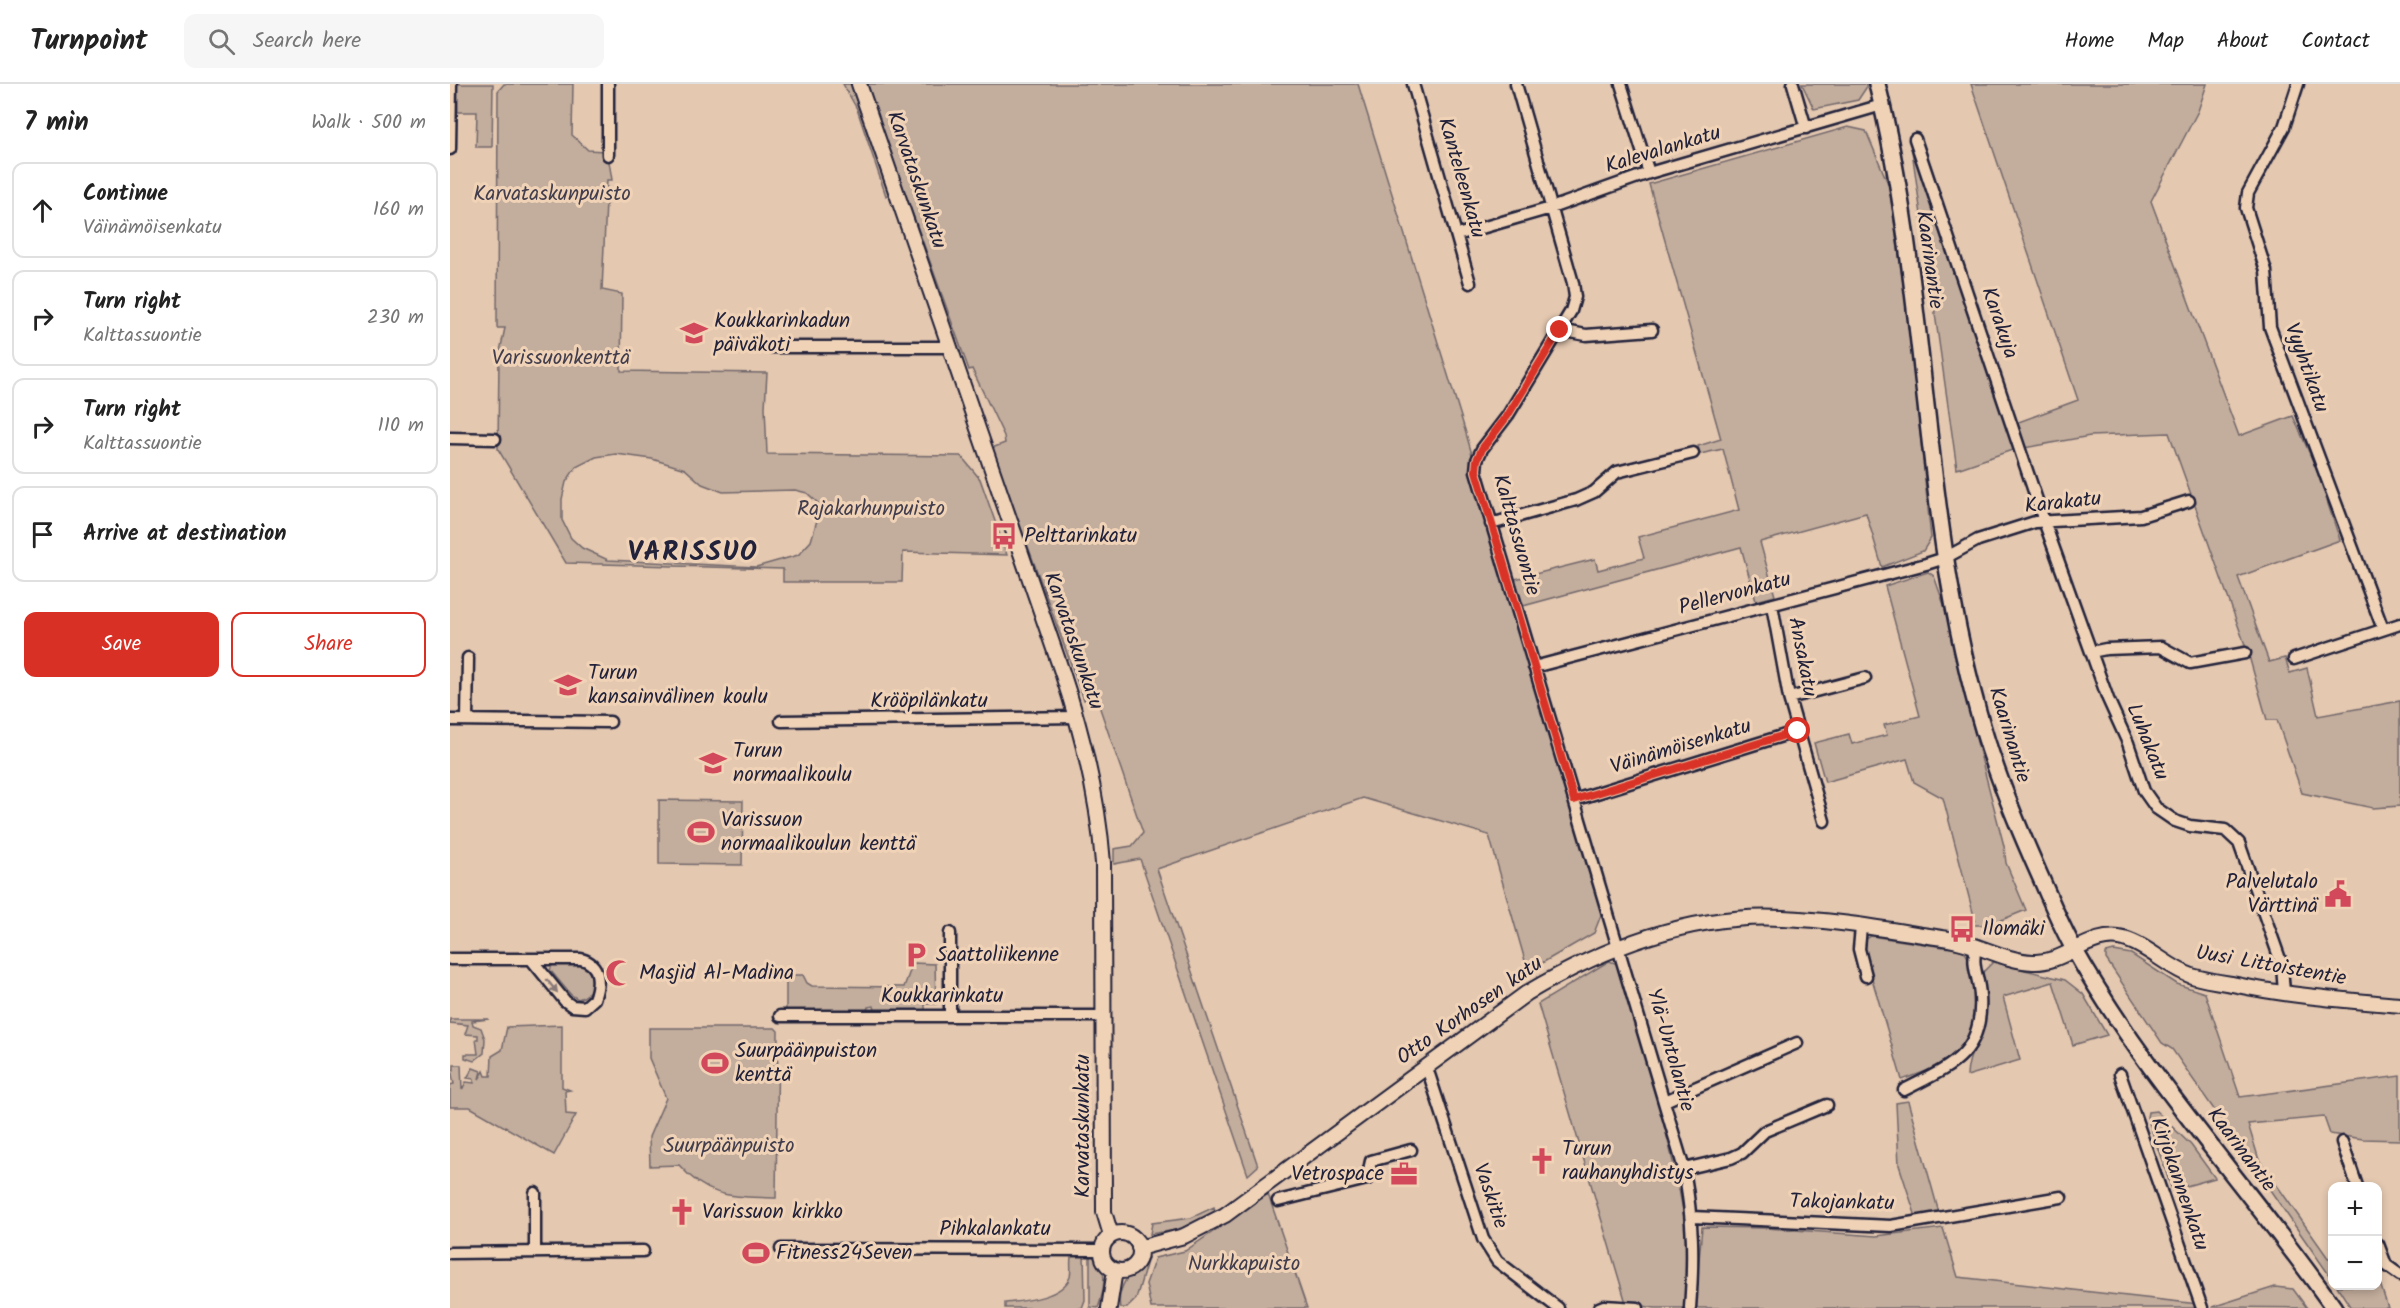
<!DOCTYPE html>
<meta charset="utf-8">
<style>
:root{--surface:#fff;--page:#f6f6f6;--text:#222;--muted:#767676;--line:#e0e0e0;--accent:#d93025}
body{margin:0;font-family:Kalam,sans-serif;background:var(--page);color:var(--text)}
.controls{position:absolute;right:18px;bottom:18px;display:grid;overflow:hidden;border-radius:12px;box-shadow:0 3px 9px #0003}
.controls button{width:54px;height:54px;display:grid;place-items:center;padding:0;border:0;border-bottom:2px solid var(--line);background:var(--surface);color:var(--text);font:30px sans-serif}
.stop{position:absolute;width:18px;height:18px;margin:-14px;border:4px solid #d93025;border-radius:50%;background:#fff}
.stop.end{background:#d93025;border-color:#fff;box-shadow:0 2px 6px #0008}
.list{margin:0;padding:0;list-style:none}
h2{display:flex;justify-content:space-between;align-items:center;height:78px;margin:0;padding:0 24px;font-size:26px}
h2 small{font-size:20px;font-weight:400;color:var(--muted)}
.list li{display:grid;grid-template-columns:39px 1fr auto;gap:18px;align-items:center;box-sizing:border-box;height:96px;margin:0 12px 12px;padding:0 12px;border:2px solid var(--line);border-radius:12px}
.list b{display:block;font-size:22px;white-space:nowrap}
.list p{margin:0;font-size:20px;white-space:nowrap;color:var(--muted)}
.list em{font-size:20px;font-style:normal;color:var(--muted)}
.actions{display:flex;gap:12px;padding:18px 24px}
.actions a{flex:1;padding:14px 0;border:2px solid var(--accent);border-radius:12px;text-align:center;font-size:21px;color:var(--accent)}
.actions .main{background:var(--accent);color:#fff}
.icon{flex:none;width:33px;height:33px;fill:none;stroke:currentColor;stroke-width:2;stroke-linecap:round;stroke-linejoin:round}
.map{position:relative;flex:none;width:1950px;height:1224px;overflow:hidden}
header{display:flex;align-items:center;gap:36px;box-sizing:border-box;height:84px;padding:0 30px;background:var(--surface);border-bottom:2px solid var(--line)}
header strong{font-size:28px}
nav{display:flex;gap:33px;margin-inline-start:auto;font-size:21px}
.search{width:420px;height:54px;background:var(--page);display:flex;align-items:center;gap:15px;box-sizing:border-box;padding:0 21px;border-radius:12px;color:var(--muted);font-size:22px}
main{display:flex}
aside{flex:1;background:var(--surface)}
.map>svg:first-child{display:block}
.green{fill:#c3ad9c;stroke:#72686c;stroke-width:1.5;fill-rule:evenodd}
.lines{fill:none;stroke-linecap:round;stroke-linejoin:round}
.minor-casing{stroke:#22223b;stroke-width:15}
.tertiary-casing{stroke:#22223b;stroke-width:18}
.secondary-casing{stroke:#22223b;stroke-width:20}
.minor{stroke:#f0d3b7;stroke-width:10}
.tertiary{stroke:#f0d3b7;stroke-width:14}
.secondary{stroke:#f0d3b7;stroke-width:15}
.oneway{fill:#897a79}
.route{stroke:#d93025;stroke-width:8}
.labels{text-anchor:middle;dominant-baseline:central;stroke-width:6;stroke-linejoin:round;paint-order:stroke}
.street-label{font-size:21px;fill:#22223b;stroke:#f0d3b7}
.park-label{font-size:21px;fill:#423e4e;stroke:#f0d3b7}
.poi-label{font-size:21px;fill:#22223b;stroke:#f0d3b7;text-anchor:start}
.district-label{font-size:27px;font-weight:bold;letter-spacing:1.5px;fill:#22223b;stroke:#f0d3b7}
</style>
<header>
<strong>Turnpoint</strong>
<div class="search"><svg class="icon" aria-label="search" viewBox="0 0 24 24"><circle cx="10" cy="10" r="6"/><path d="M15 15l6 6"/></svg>Search here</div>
<nav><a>Home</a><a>Map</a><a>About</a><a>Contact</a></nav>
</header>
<main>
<aside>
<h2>7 min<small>Walk · 500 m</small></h2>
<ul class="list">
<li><svg class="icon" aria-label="ahead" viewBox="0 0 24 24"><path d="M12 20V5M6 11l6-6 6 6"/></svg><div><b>Continue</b><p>Väinämöisenkatu</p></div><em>160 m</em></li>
<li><svg class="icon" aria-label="right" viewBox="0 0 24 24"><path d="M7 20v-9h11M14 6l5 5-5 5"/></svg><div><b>Turn right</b><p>Kalttassuontie</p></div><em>230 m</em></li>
<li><svg class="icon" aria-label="right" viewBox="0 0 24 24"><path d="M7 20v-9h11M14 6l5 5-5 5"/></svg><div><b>Turn right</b><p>Kalttassuontie</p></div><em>110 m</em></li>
<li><svg class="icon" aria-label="arrive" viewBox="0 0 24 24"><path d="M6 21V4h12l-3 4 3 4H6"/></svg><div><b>Arrive at destination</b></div></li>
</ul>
<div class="actions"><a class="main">Save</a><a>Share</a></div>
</aside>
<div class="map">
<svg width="1950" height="1224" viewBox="0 0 1950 1224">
<rect width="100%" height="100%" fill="#e4c8b0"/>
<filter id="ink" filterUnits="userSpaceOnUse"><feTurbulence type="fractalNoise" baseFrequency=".0167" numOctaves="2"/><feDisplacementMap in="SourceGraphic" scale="12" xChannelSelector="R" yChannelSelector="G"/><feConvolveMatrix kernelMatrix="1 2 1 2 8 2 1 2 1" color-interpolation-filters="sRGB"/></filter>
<g filter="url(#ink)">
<path class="green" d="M7 0H43L42 63H26L27 28H8Z
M54 0H123L122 51 138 66 154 67 158 71 162 96H157L152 206 172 210 171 287 317 289 315 323 317 370 511 372 530 395 557 471 453 468 452 498H333V485L116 479 48 365 49 272 55 244H47L48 7ZM166 370 202 375 235 385 252 400 273 408 345 406 357 409 368 419 367 436 361 457 348 471 306 483 158 476 132 464 121 454 112 436V415L116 398 126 383 146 373Z
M393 0H400L405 6 441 109 436 112 407 25Z
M416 0H908L1015 346 1153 826 1144 849 1078 887 1039 751 913 714 707 785 808 1082 798 1091 690 775 664 780V765L682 762 693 749 645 610 634 616 542 364 555 359 554 352 522 285 519 286Z
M1352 0H1416V4L1408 16 1364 25Z
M1521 0H1757L1748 27 1701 117 1789 352 1843 332 1866 384 1890 456 1788 493 1819 578 1835 574 1840 589 1857 584 1868 632 1950 617V722L1923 724 1852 709 1827 636H1817L1799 572 1719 349 1640 352 1574 364 1566 339 1628 316Z
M1398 43 1416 47 1439 102 1459 241 1481 454 1473 467 1432 483 1416 429 1310 458 1325 512 1306 517 1291 463 1073 522 1065 495 1145 475 1148 486 1194 474 1188 453 1289 426 1273 365 1250 370 1248 362 1271 355 1199 100Z
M1462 67 1467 70 1568 364 1507 385Z
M1478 488 1484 492 1500 538 1521 635 1554 762 1556 779 1576 826 1539 841H1521L1525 836 1493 714 1464 698 1457 675 1375 698 1364 659 1399 650 1402 660 1437 651 1434 641 1470 632 1435 502Z
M209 716 293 717 292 781 209 780Z
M1421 852 1513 866C1531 887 1531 953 1507 971 1492 983 1470 989 1452 996L1412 861 1414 856Z
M1664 867 1681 870 1727 900 1755 909 1790 1013 1950 992V1056L1913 1055 1880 1050 1874 1033 1798 1040 1809 1076 1878 1174H1882V1195L1722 965 1712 959 1656 875V869Z
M1159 877 1168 880C1186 942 1261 1173 1234 1224H1205L1176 1219 1088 920Z
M1543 878 1615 896 1633 910 1657 951 1623 961 1603 898 1553 913 1570 976 1517 992C1517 973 1527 962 1533 944 1539 926 1536 907 1533 888Z
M463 879 485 880 486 920H475V926H425L424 922 418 923 417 926H336V891H353L357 899 362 902 454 903Z
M103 880 135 882C146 893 144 911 128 915L121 911 100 886Z
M0 935H39L22 937 23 941 31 944 35 955 34 969 24 977 15 974V970H28L26 955H28V951L15 950 18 941 0 939Z
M112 941V1003L120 1006 115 1007 116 1030 126 1031 104 1071 20 1023H0V1001L4 1000 1 986H4V981H11L12 1006 16 998 24 999V995L17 994 23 984 31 987 29 995 34 987 36 992H41L42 972 52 966 57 943Z
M199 944H325L328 947 326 1114C283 1112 260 1116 229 1081L200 1082 199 1053 216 1014 199 974Z
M1458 1017 1489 1129 1466 1133 1449 1081 1446 1019Z
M1706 1027 1741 1061 1765 1094 1722 1106 1697 1033 1698 1028Z
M818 1110 857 1224H701L696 1200 705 1174 735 1167Z
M764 1123 766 1129 733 1145 700 1150 702 1139 741 1134Z
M1252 1143 1316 1144 1426 1152 1493 1144 1508 1193 1748 1220 1749 1224H1247L1245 1220Z
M622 1169 634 1170 635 1216 632 1224H555V1219C574 1217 612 1214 620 1193 622 1185 619 1177 622 1169Z
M640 1170C660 1179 654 1208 648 1224L640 1223Z
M698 1174 686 1215 677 1224H670C666 1202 681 1186 698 1174Z
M1928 1193 1938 1224H1901L1887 1202H1928Z
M1825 1203 1843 1205 1857 1224 1762 1223Z"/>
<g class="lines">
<defs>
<path id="minor" d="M963 0 1020 199
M1066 0 1123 199 1125 213 1121 227 1058 331 1032 365 1027 376 1026 387 1234 1085C1243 1138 1244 1171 1240 1224
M1171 0 1199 89
M1343 0 1356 44
M1848 0 1834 43 1798 109 1796 124 1816 187 1820 243 1933 545
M1465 55 1594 437 1658 615 1678 659 1694 707 1706 724 1725 737 1740 742 1775 746 1789 759 1832 881 1834 909
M0 65 1 0
M158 71V0
M1007 151 1101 124 1199 89 1432 21
M1110 246 1136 251 1202 246
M321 263H500
M0 354 45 355
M1041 440 1126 416 1144 408 1167 388 1243 369
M1322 521 1339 614 1374 737
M1641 568 1656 565 1711 563 1740 579 1795 569
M1844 575 1950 540
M1084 583 1476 480 1495 474 1528 456 1585 438 1691 432 1739 417
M1339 614 1415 594
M0 636 160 638
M17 636 18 574
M331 637 627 633
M1124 716 1348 647
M1411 843 1409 865 1416 892
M500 849V931
M0 875H131C151 880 150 899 144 915L135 923 122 922 115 917 81 875
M330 932H654
M977 984 1033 1155 1047 1177 1108 1224
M1670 990 1752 1224
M1454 1006C1499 983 1534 971 1530 912 1529 891 1521 885 1526 861
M1215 1017 1347 959
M1892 1058 1907 1102
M1234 1085 1281 1074 1292 1069 1315 1047 1377 1021
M828 1117 917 1095 921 1077 961 1066
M1242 1133 1441 1142 1611 1113
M1928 1160 1936 1181 1950 1191
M331 1165 651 1166
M85 1167V1109
M0 1169 193 1167
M1149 1224 1154 1222 1188 1224"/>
<path id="tertiary" d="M409 0 612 588C633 651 648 712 653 779L654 1128 661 1151
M652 1168a19 19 0 1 1 38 0a19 19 0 1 1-38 0Z
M689 1164 734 1152 775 1131 1077 909C1153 864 1241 829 1332 834 1388 836 1444 847 1499 855 1528 860 1555 877 1583 878 1615 880 1641 846 1674 855 1699 862 1718 884 1742 892 1755 896 1769 898 1782 900 1838 912 1894 916 1950 921
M659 1224 665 1186"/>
<path id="secondary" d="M1427 0C1480 213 1470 437 1534 648 1549 698 1569 745 1590 792 1601 817 1611 842 1624 865 1696 994 1799 1103 1884 1224"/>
</defs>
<use href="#minor" class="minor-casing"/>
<use href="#tertiary" class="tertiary-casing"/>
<use href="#secondary" class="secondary-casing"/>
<use href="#minor" class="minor"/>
<use href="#tertiary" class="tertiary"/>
<use href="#secondary" class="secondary"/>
</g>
<defs><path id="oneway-solid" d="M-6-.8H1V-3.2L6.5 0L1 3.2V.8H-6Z" transform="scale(1.5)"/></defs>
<use class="oneway" href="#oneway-solid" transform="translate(102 902) rotate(51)"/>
</g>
<g class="lines" filter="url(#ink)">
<path class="route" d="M1110 246 1058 331 1032 365 1027 376 1026 387 1124 716 1348 647"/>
</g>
<defs>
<symbol id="school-bare" viewBox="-9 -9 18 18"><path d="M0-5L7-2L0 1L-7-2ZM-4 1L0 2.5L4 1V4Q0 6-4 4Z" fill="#d1495b" stroke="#f0d3b7" stroke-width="2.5" paint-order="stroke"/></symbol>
<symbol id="bus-bare" viewBox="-9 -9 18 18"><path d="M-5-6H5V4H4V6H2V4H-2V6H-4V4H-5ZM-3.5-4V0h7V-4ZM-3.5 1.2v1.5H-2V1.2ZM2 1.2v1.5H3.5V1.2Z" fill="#d1495b" stroke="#f0d3b7" stroke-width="2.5" paint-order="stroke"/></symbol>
<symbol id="stadium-bare" viewBox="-9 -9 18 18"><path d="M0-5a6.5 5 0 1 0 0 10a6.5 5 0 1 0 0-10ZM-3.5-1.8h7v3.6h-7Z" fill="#d1495b" stroke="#f0d3b7" stroke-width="2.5" paint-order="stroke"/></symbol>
<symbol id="civic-bare" viewBox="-9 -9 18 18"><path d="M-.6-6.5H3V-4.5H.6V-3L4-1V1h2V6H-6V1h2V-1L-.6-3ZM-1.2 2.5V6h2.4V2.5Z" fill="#d1495b" stroke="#f0d3b7" stroke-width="2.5" paint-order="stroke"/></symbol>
<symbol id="parking-bare" viewBox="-9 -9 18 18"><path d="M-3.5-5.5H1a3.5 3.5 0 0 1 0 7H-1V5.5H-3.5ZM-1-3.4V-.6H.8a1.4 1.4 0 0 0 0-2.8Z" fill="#d1495b" stroke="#f0d3b7" stroke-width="2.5" paint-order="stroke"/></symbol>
<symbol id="mosque-bare" viewBox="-9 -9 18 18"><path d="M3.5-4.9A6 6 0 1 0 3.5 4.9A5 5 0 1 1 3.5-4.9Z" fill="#d1495b" stroke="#f0d3b7" stroke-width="2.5" paint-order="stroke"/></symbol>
<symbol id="church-bare" viewBox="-9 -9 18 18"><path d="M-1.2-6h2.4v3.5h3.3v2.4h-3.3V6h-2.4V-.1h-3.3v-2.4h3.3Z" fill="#d1495b" stroke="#f0d3b7" stroke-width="2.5" paint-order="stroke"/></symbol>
<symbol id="office-bare" viewBox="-9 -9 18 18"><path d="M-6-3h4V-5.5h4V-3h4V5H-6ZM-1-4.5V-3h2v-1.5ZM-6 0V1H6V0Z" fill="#d1495b" stroke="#f0d3b7" stroke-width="2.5" paint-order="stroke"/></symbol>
</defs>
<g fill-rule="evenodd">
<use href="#school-bare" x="225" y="230" width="38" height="38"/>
<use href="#bus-bare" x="535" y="433" width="38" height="38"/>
<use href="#school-bare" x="99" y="582" width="38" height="38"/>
<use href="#school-bare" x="244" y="660" width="38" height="38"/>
<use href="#stadium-bare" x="232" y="729" width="38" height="38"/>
<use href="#civic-bare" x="1869" y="791" width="38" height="38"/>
<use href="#bus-bare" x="1493" y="826" width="38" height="38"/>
<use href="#parking-bare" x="447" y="852" width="38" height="38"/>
<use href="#mosque-bare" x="150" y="870" width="38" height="38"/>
<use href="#stadium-bare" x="246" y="960" width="38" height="38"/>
<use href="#church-bare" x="1073" y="1058" width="38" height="38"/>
<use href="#office-bare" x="935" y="1071" width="38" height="38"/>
<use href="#church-bare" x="213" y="1109" width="38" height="38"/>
<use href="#stadium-bare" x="287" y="1150" width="38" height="38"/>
</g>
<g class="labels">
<g class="street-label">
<text transform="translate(1213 66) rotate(-17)">Kalevalankatu</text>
<text transform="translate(1011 94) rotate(74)">Kanteleenkatu</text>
<text transform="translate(466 96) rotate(71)">Karvataskunkatu</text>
<text transform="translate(1479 176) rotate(82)">Kaarinantie</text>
<text transform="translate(1549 239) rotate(71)">Karakuja</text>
<text transform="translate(1856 284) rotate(70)">Vyyhtikatu</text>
<text transform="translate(1613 419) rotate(-6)">Karakatu</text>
<text transform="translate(1066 451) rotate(74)">Kalttassuontie</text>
<text transform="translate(1285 510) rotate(-15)">Pellervonkatu</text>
<text transform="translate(623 557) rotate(71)">Karvataskunkatu</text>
<text transform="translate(1352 573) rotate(79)">Ansakatu</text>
<text x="479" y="617">Krööpilänkatu</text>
<text transform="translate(1559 651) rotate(73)">Kaarinantie</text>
<text transform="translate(1697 658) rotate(68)">Luhakatu</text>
<text transform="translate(1231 663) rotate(-17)">Väinämöisenkatu</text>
<text transform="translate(1821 882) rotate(10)">Uusi Littoistentie</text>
<text x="492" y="912">Koukkarinkatu</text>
<text transform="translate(1020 927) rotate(-35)">Otto Korhosen katu</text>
<text transform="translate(1220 966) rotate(74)">Ylä-Untolantie</text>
<text transform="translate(633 1042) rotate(-90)">Karvataskunkatu</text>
<text transform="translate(1791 1066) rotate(53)">Kaarinantie</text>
<text transform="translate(1729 1100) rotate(71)">Kirjokannenkatu</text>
<text transform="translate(1040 1112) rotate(71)">Vaskitie</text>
<text transform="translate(1392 1119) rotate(1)">Takojankatu</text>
<text x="545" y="1145">Pihkalankatu</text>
</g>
<g class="park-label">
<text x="102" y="110">Karvataskunpuisto</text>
<text x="111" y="274">Varissuonkenttä</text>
<text x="421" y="425">Rajakarhunpuisto</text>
<text x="279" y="1062">Suurpäänpuisto</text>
<text x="794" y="1180">Nurkkapuisto</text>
</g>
<g class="poi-label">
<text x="264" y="237">Koukkarinkadun<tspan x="264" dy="24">päiväkoti</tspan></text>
<text x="574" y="452">Pelttarinkatu</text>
<text x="138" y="589">Turun<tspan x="138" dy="24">kansainvälinen koulu</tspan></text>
<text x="283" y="667">Turun<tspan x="283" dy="24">normaalikoulu</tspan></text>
<text x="271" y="736">Varissuon<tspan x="271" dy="24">normaalikoulun kenttä</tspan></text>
<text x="1868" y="798" text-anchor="end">Palvelutalo<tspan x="1868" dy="24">Värttinä</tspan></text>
<text x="1532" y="845">Ilomäki</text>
<text x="486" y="871">Saattoliikenne</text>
<text x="189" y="889">Masjid Al-Madina</text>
<text x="285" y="967">Suurpäänpuiston<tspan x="285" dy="24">kenttä</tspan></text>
<text x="1112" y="1065">Turun<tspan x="1112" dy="24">rauhanyhdistys</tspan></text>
<text x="934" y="1090" text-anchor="end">Vetrospace</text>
<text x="252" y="1128">Varissuon kirkko</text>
<text x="326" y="1169">Fitness24Seven</text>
</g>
<g class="district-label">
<text x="243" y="468">VARISSUO</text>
</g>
</g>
</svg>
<div class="controls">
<button>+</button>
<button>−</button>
</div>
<div class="stop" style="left:1348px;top:647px"></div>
<div class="stop end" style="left:1110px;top:246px"></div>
</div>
</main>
